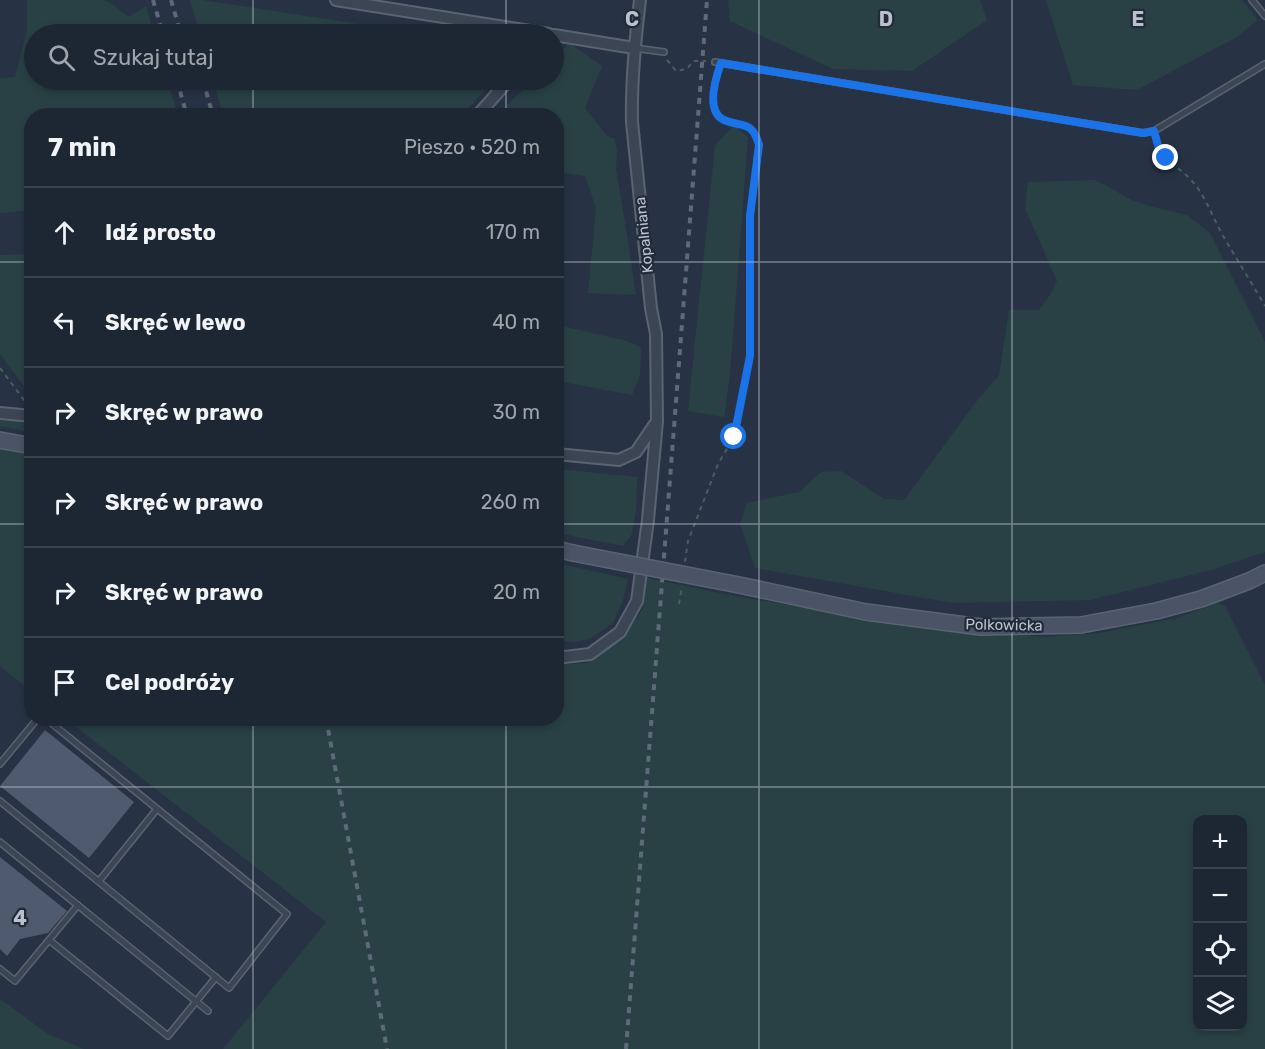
<!DOCTYPE html>
<html lang="pl">
<meta charset="utf-8">
<style>
:root{--surface:#1d2633;--page:#252e3b;--text:#f1f3f6;--muted:#a0a5ac;--line:#3b434e}
body{margin:0;font-family:Rubik,sans-serif;background:var(--page);color:var(--text)}
.controls{position:absolute;right:18px;bottom:18px;display:grid;overflow:hidden;border-radius:12px;box-shadow:0 3px 9px #0003}
.controls button{width:54px;height:54px;display:grid;place-items:center;padding:0;border:0;border-bottom:2px solid var(--line);background:var(--surface);color:var(--text);font:30px sans-serif}
.stop{position:absolute;width:18px;height:18px;margin:-14px;border:4px solid #1a73e8;border-radius:50%;background:#fff}
.stop.end{background:#1a73e8;border-color:#fff;box-shadow:0 2px 6px #0008}
.list{margin:0;padding:0;list-style:none}
h2{display:flex;justify-content:space-between;align-items:center;height:78px;margin:0;padding:0 24px;font-size:26px}
h2 small{font-size:20px;font-weight:400;color:var(--muted)}
.list li{display:grid;grid-template-columns:39px 1fr auto;gap:18px;align-items:center;box-sizing:border-box;height:90px;padding:0 24px;border-top:2px solid var(--line)}
.list b{display:block;font-size:22px;white-space:nowrap}
.list em{font-size:20px;font-style:normal;color:var(--muted)}
.icon{flex:none;width:33px;height:33px;fill:none;stroke:currentColor;stroke-width:2;stroke-linecap:round;stroke-linejoin:round}
.map{position:relative;flex:none;width:1265px;height:1049px;overflow:hidden}
.search{position:absolute;background:var(--surface);box-shadow:0 3px 9px #0003;left:24px;top:24px;width:540px;height:66px;display:flex;align-items:center;gap:15px;box-sizing:border-box;padding:0 21px;border-radius:33px;color:var(--muted);font-size:22px}
.panel{position:absolute;background:var(--surface);box-shadow:0 3px 9px #0003;left:24px;top:108px;width:540px;height:618px;border-radius:24px}
.map>svg:first-child{display:block}
.green{fill:#294145;fill-rule:evenodd}
.building{fill:#4e5a6d}
.lines{fill:none;stroke-linecap:round;stroke-linejoin:round}
.lane-casing{stroke:#5a6371;stroke-width:8}
.street-casing{stroke:#5a6371;stroke-width:14}
.secondary-casing{stroke:#5a6371;stroke-width:18}
.path{stroke:#485e61;stroke-width:2;stroke-dasharray:4.5 4.5;stroke-linecap:butt}
.lane{stroke:#3c4553;stroke-width:5}
.street{stroke:#3c4553;stroke-width:10}
.secondary{stroke:#4a5466;stroke-width:15}
.rail{stroke:#5e697a;stroke-width:4;stroke-dasharray:6 6;stroke-linecap:butt}
.secondary-bridge-casing{stroke:#5a6371;stroke-width:18;stroke-linecap:butt}
.secondary-bridge{stroke:#4a5466;stroke-width:15}
.route{stroke:#1a73e8;stroke-width:8}
.grid{fill:none;stroke:#b9c1cd;stroke-width:1.5;stroke-opacity:0.55}
.labels{text-anchor:middle;dominant-baseline:central;stroke-width:4.5;stroke-linejoin:round;paint-order:stroke}
.street-label{font-size:15px;fill:#b9c1cd;stroke:#202a39}
.grid-label{font-size:20px;text-anchor:middle;font-weight:bold;fill:#b9c1cd;stroke:#202a39;stroke-width:4.5;stroke-linejoin:round;paint-order:stroke}
</style>
<div class="map">
<svg width="1265" height="1049" viewBox="0 0 1265 1049">
<rect width="100%" height="100%" fill="#273344"/>
<path class="green" d="M27 0H102L109 2 129 17 146 6 154 34H34V80H167L178 115 32 116 31 210 0 213V78L15 77 27 30Z
M190 0H202L424 34H200Z
M728 0H980L987 20 912 71 833 69 730 21Z
M1046 0H1242L1258 20 1235 38 1137 90 1073 85Z
M569 43 602 66 585 108 606 135 615 139 617 150 616 169 625 222 636 295 588 293 596 208 585 176 557 172 556 116 535 115 504 108 533 80H554V59Z
M213 80H493L462 116 223 115Z
M734 125 748 137 730 375 724 417 688 411 715 146Z
M1095 180 1134 201 1153 207 1187 215 1210 233 1265 342V552L1211 570 1090 600 953 603 755 568 740 523 747 503 799 492 821 472 841 471 884 499 904 500 979 398 999 376 1009 310H1039L1050 295 1057 281 1025 208 1028 182Z
M31 254H32L31 396 0 354V255Z
M557 325 627 341 641 347 640 375 632 395 563 382 557 389Z
M0 418 31 421V432L0 426Z
M11 448 31 453V691L0 666V449Z
M557 469 637 477 636 510 632 534 623 546 557 533Z
M557 563 628 579 623 600 613 623 590 639 574 642 557 641Z
M647 578 729 595 853 616 947 628 1046 637 1099 633 1177 618 1218 603 1225 606 1265 685V1049H223L326 922 66 719 556 718 557 665 586 663 627 631 642 610ZM1198 820H1242V1026H1198Z
M0 999 48 1034 84 1049H0Z"/>
<path class="building" d="M45 730 134 802 89 858 0 786Z
M0 857 67 911 48 933 20 939 7 956 0 949Z"/>
<g class="lines">
<defs>
<path id="lane" d="M1252 0 1265 16
M634 48 664 52
M715 62 1143 133 1154 131 1265 64
M0 764 38 718
M0 801 229 988 287 914 45 718
M0 842 208 1011
M99 881 157 809
M49 940 168 1036 216 977
M0 969 15 981 78 905"/>
<path id="street" d="M336 0 549 34
M554 35 634 48
M477 116 509 80
M0 413 32 416
M556 454 619 460 636 452 655 424
M556 658 590 654 620 632 637 601 648 520 657 421 656 334 651 308 632 122C631 81 635 41 640 0"/>
<path id="secondary" d="M0 440 32 446
M556 549 573 553
M739 585 866 612 981 627 1081 625 1156 611 1201 599 1249 581 1265 573"/>
</defs>
<use href="#lane" class="lane-casing"/>
<use href="#street" class="street-casing"/>
<use href="#secondary" class="secondary-casing"/>
<path class="path" d="M667 60 676 71 687 69 693 61H706
M1157 140C1162 161 1179 166 1192 181 1206 197 1212 216 1222 234 1236 258 1251 282 1265 306
M0 368 27 404
M685 562 688 541 718 464 734 437 750 356 751 216 759 145C754 129 749 126 732 122 729 121 726 121 723 119 708 111 714 84 718 70
M679 604 682 586"/>
<use href="#lane" class="lane"/>
<use href="#street" class="street"/>
<use href="#secondary" class="secondary"/>
<path class="rail" d="M153 0 163 34
M171 0 181 34
M177 80 187 116
M203 80 213 116
M326 718 387 1049
M626 1049 707 0"/>
<defs>
<path id="secondary-bridge" d="M573 553 739 585"/>
</defs>
<use href="#secondary-bridge" class="secondary-bridge-casing"/>
<use href="#secondary-bridge" class="secondary-bridge"/>
</g>
<g class="lines">
<path class="route" d="M734 437 750 356V216L759 145C752 120 743 128 724 120 705 111 716 77 721 63L1143 133 1154 131 1159 149 1166 158"/>
</g>
<path class="grid" d="M253 0V34M506 0V34M759 0V1049M1012 0V1049M253 80V116M506 80V116M0 262H32M556 262H1265M0 524H32M556 524H1265M253 718V1049M506 718V1049M0 787H1265"/>
<g class="labels">
<g class="street-label">
<text transform="translate(644 235) rotate(-96)">Kopalniana</text>
<text transform="translate(1004 625) rotate(1)">Polkowicka</text>
</g>
</g>
<g class="grid-label">
<text x="632" y="26">C</text>
<text x="886" y="26">D</text>
<text x="1138" y="26">E</text>
<text x="20" y="925">4</text>
</g>
</svg>
<div class="controls">
<button>+</button>
<button>−</button>
<button><svg class="icon" aria-label="locate" viewBox="0 0 24 24"><circle cx="12" cy="12" r="6"/><path d="M12 2v4M12 18v4M2 12h4M18 12h4"/></svg></button>
<button><svg class="icon" aria-label="layers" viewBox="0 0 24 24"><path d="M12 4l9 5-9 5-9-5zM3 14l9 5 9-5"/></svg></button>
</div>
<div class="stop" style="left:734px;top:437px"></div>
<div class="stop end" style="left:1166px;top:158px"></div>
<div class="search"><svg class="icon" aria-label="search" viewBox="0 0 24 24"><circle cx="10" cy="10" r="6"/><path d="M15 15l6 6"/></svg>Szukaj tutaj</div>
<section class="panel">
<h2>7 min<small>Pieszo · 520 m</small></h2>
<ul class="list">
<li><svg class="icon" aria-label="ahead" viewBox="0 0 24 24"><path d="M12 20V5M6 11l6-6 6 6"/></svg><div><b>Idź prosto</b></div><em>170 m</em></li>
<li><svg class="icon" aria-label="left" viewBox="0 0 24 24"><path d="M17 20v-9H6M10 6l-5 5 5 5"/></svg><div><b>Skręć w lewo</b></div><em>40 m</em></li>
<li><svg class="icon" aria-label="right" viewBox="0 0 24 24"><path d="M7 20v-9h11M14 6l5 5-5 5"/></svg><div><b>Skręć w prawo</b></div><em>30 m</em></li>
<li><svg class="icon" aria-label="right" viewBox="0 0 24 24"><path d="M7 20v-9h11M14 6l5 5-5 5"/></svg><div><b>Skręć w prawo</b></div><em>260 m</em></li>
<li><svg class="icon" aria-label="right" viewBox="0 0 24 24"><path d="M7 20v-9h11M14 6l5 5-5 5"/></svg><div><b>Skręć w prawo</b></div><em>20 m</em></li>
<li><svg class="icon" aria-label="arrive" viewBox="0 0 24 24"><path d="M6 21V4h12l-3 4 3 4H6"/></svg><div><b>Cel podróży</b></div></li>
</ul>
</section>
</div>
